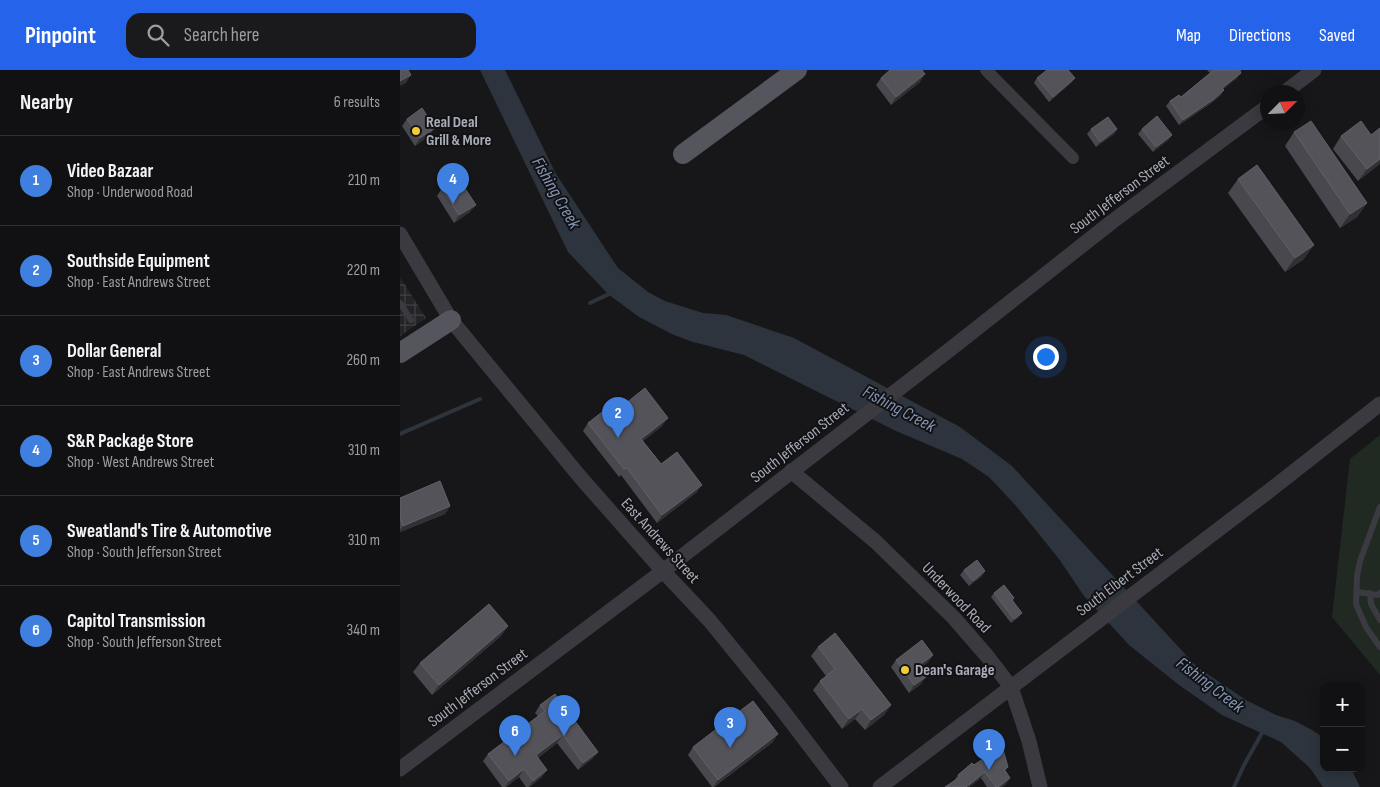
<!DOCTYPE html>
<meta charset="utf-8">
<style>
:root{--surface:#111113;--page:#1a1a1c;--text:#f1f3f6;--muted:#9c9da0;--line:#303133;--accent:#2563eb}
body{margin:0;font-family:"Sofia Sans Condensed",sans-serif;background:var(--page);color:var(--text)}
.controls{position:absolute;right:15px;bottom:15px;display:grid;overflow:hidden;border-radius:10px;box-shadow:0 2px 12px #0003}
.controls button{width:45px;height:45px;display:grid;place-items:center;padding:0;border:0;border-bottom:1px solid var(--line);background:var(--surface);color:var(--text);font:25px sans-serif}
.compass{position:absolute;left:860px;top:15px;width:45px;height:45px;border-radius:50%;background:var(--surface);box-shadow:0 2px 12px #0003;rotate:66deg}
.you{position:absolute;left:645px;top:286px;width:18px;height:18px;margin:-12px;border:4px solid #fff;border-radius:50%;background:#1a73e8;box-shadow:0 0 0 8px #1a73e833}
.badge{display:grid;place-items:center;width:32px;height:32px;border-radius:50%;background:var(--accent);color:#fff;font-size:16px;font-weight:700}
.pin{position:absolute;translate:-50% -41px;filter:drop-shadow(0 1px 2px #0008)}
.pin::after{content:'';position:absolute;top:26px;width:18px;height:15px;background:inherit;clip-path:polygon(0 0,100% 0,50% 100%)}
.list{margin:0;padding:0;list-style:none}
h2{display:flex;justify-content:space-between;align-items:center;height:65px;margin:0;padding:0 20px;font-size:21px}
h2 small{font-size:16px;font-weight:400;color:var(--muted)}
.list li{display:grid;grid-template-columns:32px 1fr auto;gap:15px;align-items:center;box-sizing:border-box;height:90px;padding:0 20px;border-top:1px solid var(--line)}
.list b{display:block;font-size:19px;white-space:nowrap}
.list p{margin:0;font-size:16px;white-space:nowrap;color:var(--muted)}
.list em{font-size:16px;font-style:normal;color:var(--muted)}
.icon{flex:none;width:28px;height:28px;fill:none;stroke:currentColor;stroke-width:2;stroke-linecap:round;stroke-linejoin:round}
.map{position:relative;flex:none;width:980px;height:717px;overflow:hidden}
header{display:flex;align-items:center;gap:30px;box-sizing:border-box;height:70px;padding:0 25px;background:var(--accent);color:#fff}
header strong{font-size:24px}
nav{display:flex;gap:28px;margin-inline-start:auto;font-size:18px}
.search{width:350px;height:45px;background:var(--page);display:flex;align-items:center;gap:12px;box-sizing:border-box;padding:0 18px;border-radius:15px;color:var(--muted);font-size:19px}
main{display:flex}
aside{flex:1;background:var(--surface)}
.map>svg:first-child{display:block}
.industrial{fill:url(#industrial-grid)}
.green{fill:#212923}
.water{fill:#2d343d}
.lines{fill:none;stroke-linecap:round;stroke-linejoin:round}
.stream{stroke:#2d343d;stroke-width:4}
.service{stroke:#3a3a40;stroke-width:6}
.minor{stroke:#3a3a40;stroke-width:12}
.tertiary{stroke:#3a3a40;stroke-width:15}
.primary{stroke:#54555d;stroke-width:20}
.wall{fill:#49484e}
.shaded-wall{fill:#313034}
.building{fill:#54535a;stroke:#616168}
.poi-dot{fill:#f1cc37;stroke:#121214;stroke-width:2}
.labels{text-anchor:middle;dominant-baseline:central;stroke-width:4;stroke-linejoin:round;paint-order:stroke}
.poi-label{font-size:16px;font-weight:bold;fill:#a9acb9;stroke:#121214;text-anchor:start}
.street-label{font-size:16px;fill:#a9acb9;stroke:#121214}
.water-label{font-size:18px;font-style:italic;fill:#8195b4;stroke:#121214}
</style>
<header>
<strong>Pinpoint</strong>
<div class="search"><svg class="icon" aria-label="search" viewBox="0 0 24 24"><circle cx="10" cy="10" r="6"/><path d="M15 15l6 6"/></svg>Search here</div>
<nav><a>Map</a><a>Directions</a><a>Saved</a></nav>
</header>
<main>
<aside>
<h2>Nearby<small>6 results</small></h2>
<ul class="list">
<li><span class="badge" style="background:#3f7fe0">1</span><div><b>Video Bazaar</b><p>Shop · Underwood Road</p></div><em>210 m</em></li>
<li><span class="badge" style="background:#3f7fe0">2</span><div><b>Southside Equipment</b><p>Shop · East Andrews Street</p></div><em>220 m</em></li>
<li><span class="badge" style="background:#3f7fe0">3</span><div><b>Dollar General</b><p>Shop · East Andrews Street</p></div><em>260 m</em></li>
<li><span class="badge" style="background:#3f7fe0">4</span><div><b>S&amp;R Package Store</b><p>Shop · West Andrews Street</p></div><em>310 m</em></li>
<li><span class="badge" style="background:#3f7fe0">5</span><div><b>Sweatland's Tire &amp; Automotive</b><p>Shop · South Jefferson Street</p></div><em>310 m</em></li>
<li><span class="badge" style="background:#3f7fe0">6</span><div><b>Capitol Transmission</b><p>Shop · South Jefferson Street</p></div><em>340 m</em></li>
</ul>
</aside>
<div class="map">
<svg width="980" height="717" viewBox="0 0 980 717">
<defs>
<pattern id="industrial-grid" width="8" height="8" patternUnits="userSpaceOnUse" patternTransform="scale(1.25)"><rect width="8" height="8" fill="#242326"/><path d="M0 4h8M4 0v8" fill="none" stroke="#414043"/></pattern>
</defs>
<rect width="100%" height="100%" fill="#171719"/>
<path class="industrial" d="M0 207 26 248 0 266Z"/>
<path class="green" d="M980 365V605L932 547 950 389Z"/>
<path class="water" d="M80 0H105L156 104 218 198 248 222 265 231 303 243 326 245 394 268 560 357 612 396 797 597 846 630 876 645 895 651 912 660 924 668V698H951L960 717H923L910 698 881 672 822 645 779 615 729 575 684 526 659 489 617 437 589 407 562 389 496 361 344 285 293 272 274 265 239 247 208 224 168 182Z"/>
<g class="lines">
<path class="stream" d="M190 233 211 223
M0 364 80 329
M834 717 844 695 862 663"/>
<path class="service" d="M0 233 11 250
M980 437 960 491 957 506 956 534 966 557 980 577
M956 522 978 525 980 523
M970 523 971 534 980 550"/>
<path class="minor" d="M586 0 673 88"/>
<path class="tertiary" d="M885 22 914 0
M0 164 51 250 181 408 263 501 310 551 380 637 441 717
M391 401 476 472 554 548 587 586 611 617 629 671 640 717
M0 699 263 501 548 281 713 151 868 36
M480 717 869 421 980 334"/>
<path class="primary" d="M283 84 397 0
M0 283 51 250"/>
</g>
<path class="wall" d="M807 0H842L840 2 837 8 823 19 821 25 810 34 779 55 766 36 770 31 781 27 810 3Z
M481 8 520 12 491 35 476 15Z
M637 8H675L671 13 649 32 634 13Z
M7 49 30 65 15 76 2 56Z
M980 58V93L977 96 958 111 933 79 941 66 971 65Z
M691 59H717L714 64 696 77 687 64Z
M742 59 772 65 768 70 753 82 738 64Z
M894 62 967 133 957 147 940 158 885 76Z
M838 109 904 189 885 202 828 123Z
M42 118 70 142 54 153 37 126Z
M220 338 262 356 243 371 261 394 297 422 257 453 221 405 219 407 183 361 188 353Z
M0 428 50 436 45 444 0 462Z
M564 500 582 506 569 516 560 505Z
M594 523 613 530 619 547 611 553 591 527Z
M108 556 101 566 32 625 13 602 20 593Z
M418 577 491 635 484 645 465 660 455 649 442 659 413 620 420 611 426 606 411 586Z
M533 585 528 592 520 598 521 614 509 623 491 597 496 590Z
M140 635 198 682 192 689 178 700 157 673 138 688 142 707 129 717H126L119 707 106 717H102L83 691 88 684 138 646 135 643Z
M373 672 314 717H312L288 685 293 677Z
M574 695 608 697 605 701 606 714 602 717H587L581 708 569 717H545L554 711 558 705Z"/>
<path class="shaded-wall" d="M841 3 837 8 819 23 822 18Z
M525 4 520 12 491 35 496 27Z
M11 5 6 13 0 16V11Z
M675 8 671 13 649 32 653 27Z
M824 20 821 25 810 34 779 55 783 50Z
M35 58 30 65 15 76 20 68Z
M717 59 714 64 696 77 700 72Z
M772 65 768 70 753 82 756 77Z
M980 89V93L977 96 958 111 967 99Z
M967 133 957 147 940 158 950 144Z
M76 135 70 142 54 153 59 145Z
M914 175 904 189 885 202 895 188Z
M268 348 262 356 236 376 241 369Z
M302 415 297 422 257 453 262 445Z
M50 436 45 444 0 462V460L3 456Z
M585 501 582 506 569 516 573 511Z
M622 543 619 547 611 553 614 549Z
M108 556 101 566 32 625 39 615Z
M533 585 528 592 513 604 518 596Z
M526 607 521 614 509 623 514 615Z
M491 635 484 645 465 660 471 650Z
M462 639 455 649 442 659 449 649Z
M378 664 373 672 313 717 318 710Z
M163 665 157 673 131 693 136 685Z
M198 682 192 689 178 700 183 693Z
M124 699 119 707 105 717 109 711Z
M147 700 142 707 128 717 133 711Z
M585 702 581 708 569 717H566Z
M610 708 606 714 602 717H598Z"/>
<path class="building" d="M0 0H8L11 5 0 11Z
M490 0H522L525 4 496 27 481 8Z
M647 0H668L675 8 653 27 637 8Z
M814 0H839L841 3 822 18 824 20 814 29 783 50 770 31 779 25 781 27Z
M22 38 35 58 20 68 7 49Z
M757 46 772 65 756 77 742 59Z
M708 47 717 59 700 72 691 59Z
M911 51 967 133 950 144 894 62Z
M961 51 971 65 980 58V89L967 99 941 66Z
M857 95 914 175 895 188 838 109Z
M58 108 76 135 59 145 42 118Z
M245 318 268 348 241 369 261 394 277 382 302 415 262 445 227 398 224 399 188 353 215 332 220 338Z
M40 411 50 436 3 456 0 448V428Z
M577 490 585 501 573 511 564 500Z
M604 515 614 528 612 530 622 543 614 549 594 523Z
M89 534 108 556 39 615 20 593Z
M435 563 491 635 471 650 462 639 449 649 420 611 435 599 418 577Z
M522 570 533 585 518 596 526 607 514 615 496 590Z
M155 624 198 682 183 693 163 665 136 685 147 700 133 711 124 699 109 711 88 684 145 641 140 635Z
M353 631 378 664 318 710 293 677Z
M602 676 608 697 604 699 610 708 598 717H596L585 702 566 717H545L560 707 558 705 572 693 574 695Z"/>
<g class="poi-dot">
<circle cx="16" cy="61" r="5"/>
<circle cx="505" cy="600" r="5"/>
</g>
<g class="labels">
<g class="poi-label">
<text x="26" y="52">Real Deal<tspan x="26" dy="18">Grill &amp; More</tspan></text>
<text x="515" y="600">Dean's Garage</text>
</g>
<g class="street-label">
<text transform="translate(720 125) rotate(-37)">South Jefferson Street</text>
<text transform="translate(400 373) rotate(-38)">South Jefferson Street</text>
<text transform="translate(260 471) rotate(48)">East Andrews Street</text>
<text transform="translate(720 512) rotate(-37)">South Elbert Street</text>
<text transform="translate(556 528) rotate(46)">Underwood Road</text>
<text transform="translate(78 618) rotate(-37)">South Jefferson Street</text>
</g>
<g class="water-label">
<text transform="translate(156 123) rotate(60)">Fishing Creek</text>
<text transform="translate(499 339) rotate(28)">Fishing Creek</text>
<text transform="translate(810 615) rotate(37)">Fishing Creek</text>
</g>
</g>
</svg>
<div class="controls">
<button>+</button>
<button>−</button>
</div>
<svg class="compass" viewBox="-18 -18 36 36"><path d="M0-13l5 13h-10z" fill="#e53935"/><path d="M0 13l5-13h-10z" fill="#9c9da0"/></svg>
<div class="you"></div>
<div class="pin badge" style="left:589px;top:700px;background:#3f7fe0">1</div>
<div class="pin badge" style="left:218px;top:368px;background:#3f7fe0">2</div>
<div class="pin badge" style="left:330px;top:678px;background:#3f7fe0">3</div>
<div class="pin badge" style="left:53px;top:134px;background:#3f7fe0">4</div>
<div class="pin badge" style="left:164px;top:666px;background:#3f7fe0">5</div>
<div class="pin badge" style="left:115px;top:686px;background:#3f7fe0">6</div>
</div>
</main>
